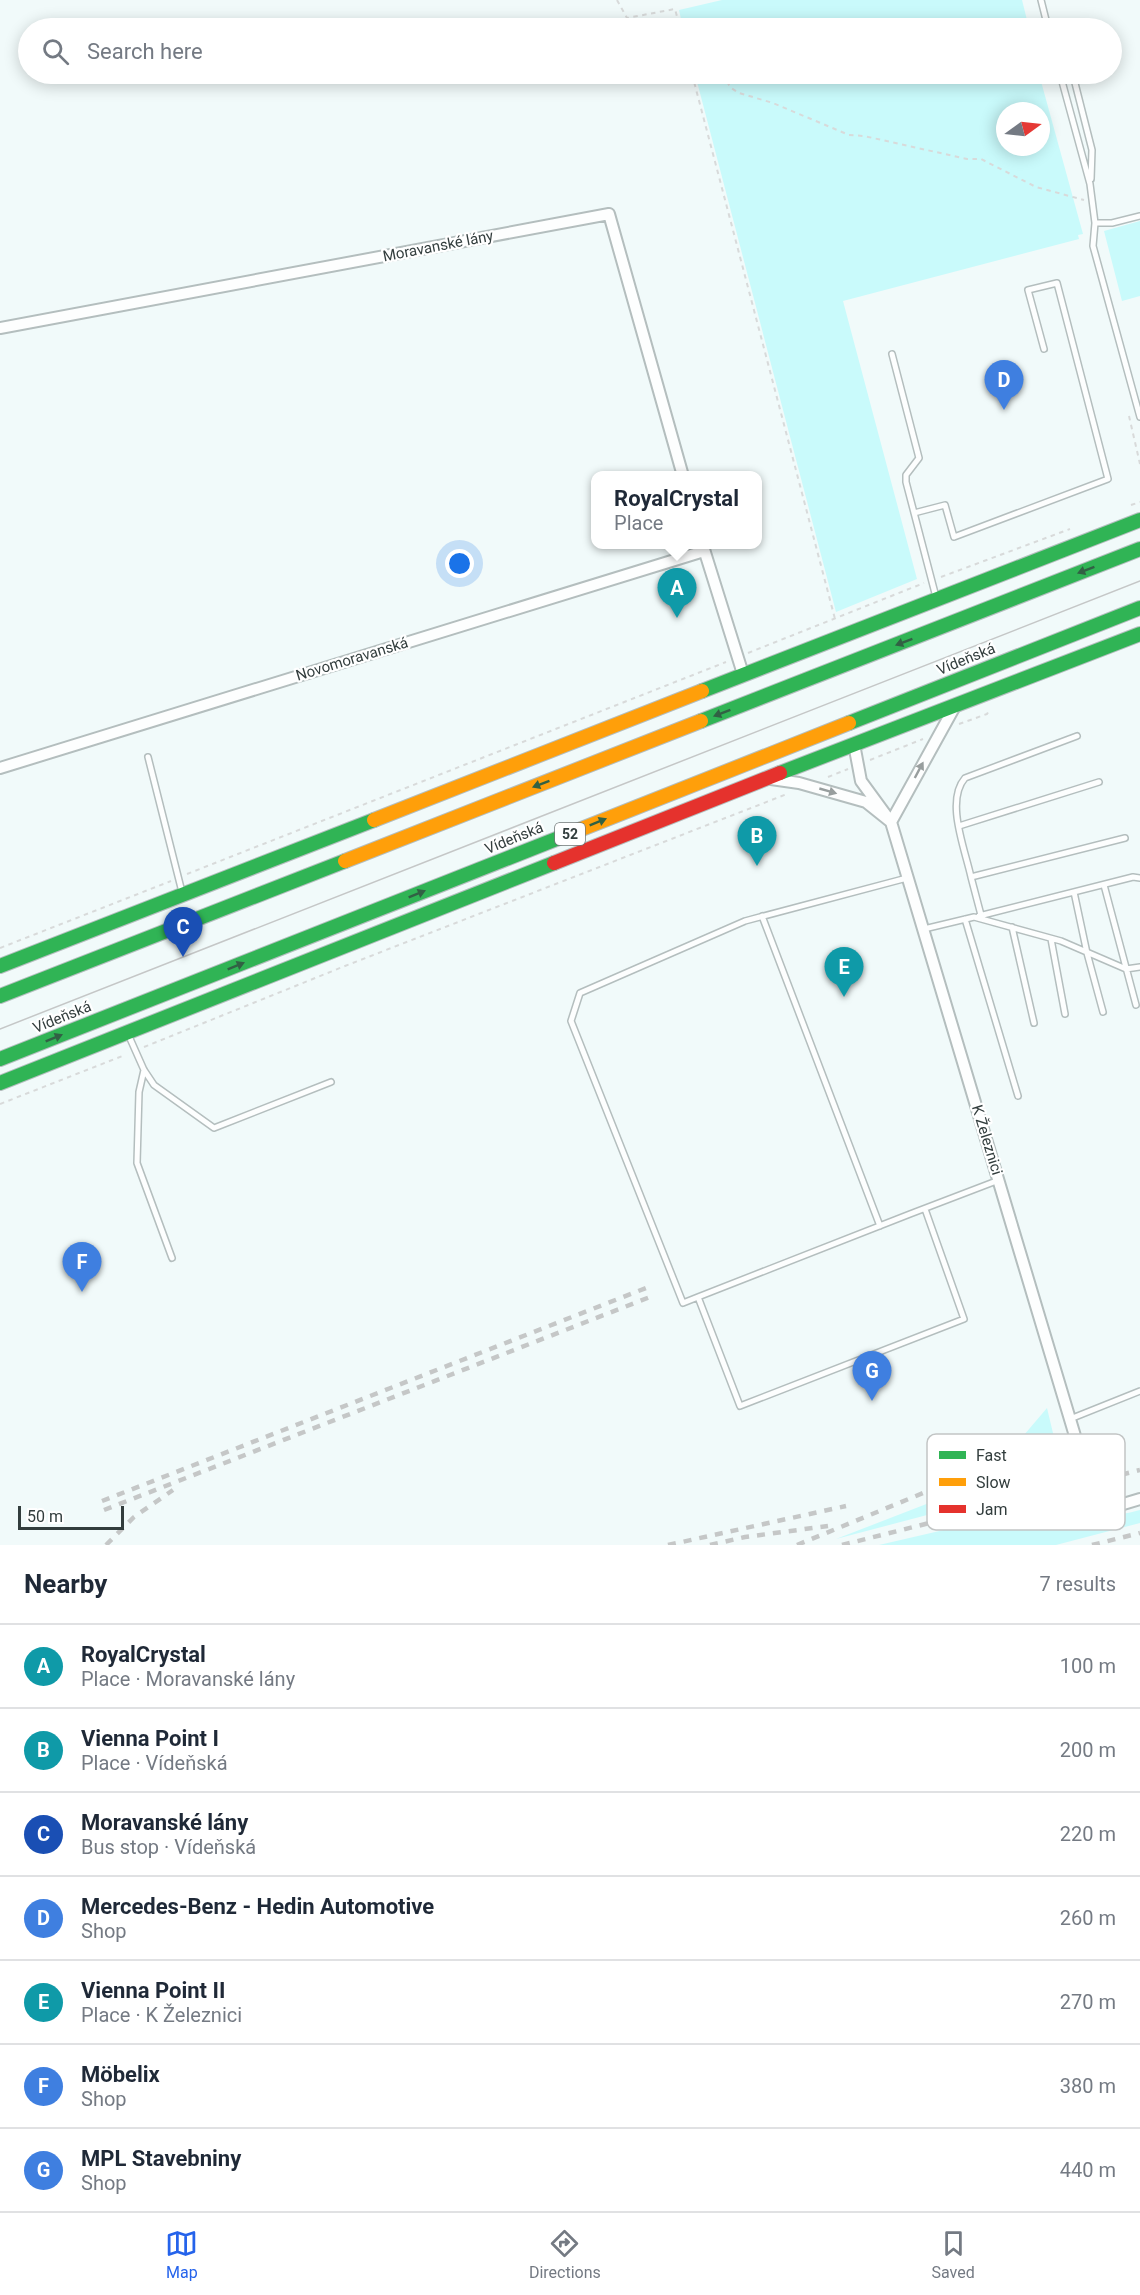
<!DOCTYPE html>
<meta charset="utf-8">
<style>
:root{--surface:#fff;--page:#f2f2f3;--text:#1f2937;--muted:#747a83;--line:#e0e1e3;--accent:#2563eb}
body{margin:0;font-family:Roboto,sans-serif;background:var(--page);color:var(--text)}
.compass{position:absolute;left:996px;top:102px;width:54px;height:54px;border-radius:50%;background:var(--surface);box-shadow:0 3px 15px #0003;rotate:75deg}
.scale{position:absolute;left:18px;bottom:15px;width:106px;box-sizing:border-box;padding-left:6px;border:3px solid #323d3d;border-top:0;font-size:16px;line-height:21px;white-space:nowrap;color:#323d3d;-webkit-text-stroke:4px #fff;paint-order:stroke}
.you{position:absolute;left:460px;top:564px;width:21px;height:21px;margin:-15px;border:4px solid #fff;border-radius:50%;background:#1a73e8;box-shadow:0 0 0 9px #1a73e833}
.badge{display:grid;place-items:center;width:39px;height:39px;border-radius:50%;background:var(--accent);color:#fff;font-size:20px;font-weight:700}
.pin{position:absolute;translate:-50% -50px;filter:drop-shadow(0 2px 3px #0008)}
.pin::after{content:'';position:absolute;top:32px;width:21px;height:18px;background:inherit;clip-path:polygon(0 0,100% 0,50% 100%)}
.popup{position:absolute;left:591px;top:471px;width:171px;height:78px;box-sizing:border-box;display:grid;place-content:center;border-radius:12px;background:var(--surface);filter:drop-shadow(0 2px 4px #0005);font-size:20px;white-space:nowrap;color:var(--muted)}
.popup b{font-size:22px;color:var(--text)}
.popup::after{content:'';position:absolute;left:50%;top:100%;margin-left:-12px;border:12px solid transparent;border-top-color:var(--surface)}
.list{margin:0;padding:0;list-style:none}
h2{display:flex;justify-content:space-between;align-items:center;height:78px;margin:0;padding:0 24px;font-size:26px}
h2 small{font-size:20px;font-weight:400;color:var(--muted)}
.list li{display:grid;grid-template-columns:39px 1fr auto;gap:18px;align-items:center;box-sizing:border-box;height:84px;padding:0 24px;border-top:2px solid var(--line)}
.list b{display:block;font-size:22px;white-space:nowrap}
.list p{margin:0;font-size:20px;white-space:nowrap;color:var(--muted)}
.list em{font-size:20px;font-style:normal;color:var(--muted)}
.icon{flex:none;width:33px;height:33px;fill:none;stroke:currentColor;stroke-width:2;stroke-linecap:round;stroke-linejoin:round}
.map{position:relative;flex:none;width:1140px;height:1545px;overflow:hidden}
.search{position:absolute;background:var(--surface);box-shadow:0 3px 15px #0003;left:18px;right:18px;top:18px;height:66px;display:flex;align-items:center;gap:15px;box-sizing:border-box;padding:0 21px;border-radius:33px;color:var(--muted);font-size:22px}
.sheet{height:666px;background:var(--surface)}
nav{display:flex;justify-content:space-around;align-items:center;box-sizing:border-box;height:84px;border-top:2px solid var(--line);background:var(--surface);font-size:16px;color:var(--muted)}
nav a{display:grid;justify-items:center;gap:3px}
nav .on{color:var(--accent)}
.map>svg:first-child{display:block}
.green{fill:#c9fafb;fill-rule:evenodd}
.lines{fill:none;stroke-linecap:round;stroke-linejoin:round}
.lane-casing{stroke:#b4bebe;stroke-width:8}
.street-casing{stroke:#b4bebe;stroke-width:14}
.fast-casing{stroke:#b4bebe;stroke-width:16}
.slow-casing{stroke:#b4bebe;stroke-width:16}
.jam-casing{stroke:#b4bebe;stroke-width:16}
.path{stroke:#d8dada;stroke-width:2;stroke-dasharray:4.5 4.5;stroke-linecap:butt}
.lane{stroke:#fdfefe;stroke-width:5}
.street{stroke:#fdfefe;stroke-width:10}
.fast{stroke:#30b455;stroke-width:14}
.slow{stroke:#ff9f0a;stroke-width:14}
.jam{stroke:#e5322d;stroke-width:14}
.tram{stroke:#c5c7c7;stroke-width:1.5}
.rail{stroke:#c5c7c7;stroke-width:4.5;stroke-dasharray:8 8;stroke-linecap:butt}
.oneway{fill:#316144}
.oneway2{fill:#989e9e}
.labels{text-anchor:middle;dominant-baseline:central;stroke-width:4.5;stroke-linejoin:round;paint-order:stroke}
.shield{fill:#fff;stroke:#707777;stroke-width:1.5}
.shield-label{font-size:14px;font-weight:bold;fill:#323d3d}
.street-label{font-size:15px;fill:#323d3d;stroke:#fff}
.key{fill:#fff;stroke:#c2c5c5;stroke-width:1.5}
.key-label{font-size:16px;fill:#323d3d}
</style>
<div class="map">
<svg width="1140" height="1545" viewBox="0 0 1140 1545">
<rect width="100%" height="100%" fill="#f1fafa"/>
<path class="green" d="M722 0H1022L1029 28H683L679 10Z
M695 74H1039L1083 234 1078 235 1079 239 843 301 917 579 836 612ZM1005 111H1041V147H1005Z
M1140 221V296L1122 301 1104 231Z
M1047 1408 1064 1479 836 1539 960 1491 1024 1435Z
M1082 1498C1107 1516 1109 1518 1140 1510V1523L1056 1545H879Z"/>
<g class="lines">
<defs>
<path id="lane" d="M1041 0 1048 28
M1060 74 1090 184 1095 223
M1075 83 1092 150 1091 179
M1140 216 1112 223H1095L1093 246 1140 417
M892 354 919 458 906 475V482L936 597
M914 513 945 505 954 537 1108 479 1057 283 1028 290 1044 349
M148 757 182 892
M959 826 1099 782
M971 877C965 849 945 801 965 778L1077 736
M1104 885 1136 1005
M1074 892 1087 953 1103 1012
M981 915 971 877 1125 838
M762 916 880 1226
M979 916 1133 877 1140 878
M965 919 1018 1096
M1012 927 1034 1023
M924 929 974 917 1061 941 1126 969 1140 967
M1051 939 1065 1014
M128 1034 144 1070 154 1085 214 1128 331 1082
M144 1070 139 1092 137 1163 172 1258
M925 1209 964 1319 740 1406 698 1297 910 1214 999 1180
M698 1297 683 1303 571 1021 580 993 745 921 907 878
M1070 1419 1140 1391"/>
<path id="street" d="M0 328 609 214 683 476
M703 546 743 674
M854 744 861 781 891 822 1093 1496 1120 1505 1140 1499
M0 768 704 551
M771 779 799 783 866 802 891 822 955 706"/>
<path id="fast" d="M702 691 1140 520
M701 721 1140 549
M849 723 1140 608
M780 773 1140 634
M0 966 374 820
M0 996 345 861
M0 1059 574 832
M0 1083 554 863"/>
<path id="slow" d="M374 820 702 691
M574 832 849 723
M345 861 701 721"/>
<path id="jam" d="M554 863 780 773"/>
</defs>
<use href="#lane" class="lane-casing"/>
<use href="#street" class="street-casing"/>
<use href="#fast" class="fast-casing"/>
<use href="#slow" class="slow-casing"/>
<use href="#jam" class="jam-casing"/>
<path class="path" d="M617 0 627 18 675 9 680 28
M679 22 686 28
M692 74 835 619
M722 74 731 88 739 93 773 103 849 135 864 136 967 159H981L1036 187 1084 200
M1129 416 1140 464
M1131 505 1140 502
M941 577 1070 529
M748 653 924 583
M959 724 987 714 990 709
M870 760 923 739
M828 777 848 769
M187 874 726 662
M0 948 171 881
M144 1047 345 966 787 794
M0 1104 125 1055"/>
<use href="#lane" class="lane"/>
<use href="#street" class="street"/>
<use href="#fast" class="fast"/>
<use href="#slow" class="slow"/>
<use href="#jam" class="jam"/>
<path class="tram" d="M0 1029 1140 581"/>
<path class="rail" d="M102 1501 646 1288
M104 1510 650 1297
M106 1545 134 1517 173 1490
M668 1545 846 1506
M710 1545 745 1537 828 1526
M797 1545 928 1491 994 1449
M842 1545 1140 1470
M1092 1545 1140 1533"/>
</g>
<defs><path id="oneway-solid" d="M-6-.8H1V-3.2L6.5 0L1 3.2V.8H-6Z" transform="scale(1.5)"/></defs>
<g class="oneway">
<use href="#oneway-solid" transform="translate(1086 570) rotate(159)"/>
<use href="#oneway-solid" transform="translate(904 642) rotate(159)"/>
<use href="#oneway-solid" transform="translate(722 713) rotate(159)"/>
<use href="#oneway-solid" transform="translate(541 784) rotate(159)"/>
<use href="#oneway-solid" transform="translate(598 822) rotate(-22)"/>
<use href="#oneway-solid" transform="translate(417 894) rotate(-22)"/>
<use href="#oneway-solid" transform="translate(236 966) rotate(-22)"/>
<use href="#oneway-solid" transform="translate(54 1038) rotate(-22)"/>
</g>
<g class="oneway2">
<use href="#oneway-solid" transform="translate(919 770) rotate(-62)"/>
<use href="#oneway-solid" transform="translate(828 791) rotate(16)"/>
</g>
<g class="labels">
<rect class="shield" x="555" y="823" width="30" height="22" rx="4.5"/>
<g class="shield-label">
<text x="570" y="834">52</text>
</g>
<g class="street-label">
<text transform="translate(438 246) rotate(-11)">Moravanské lány</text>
<text transform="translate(352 659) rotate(-17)">Novomoravanská</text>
<text transform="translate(966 659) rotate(-22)">Vídeňská</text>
<text transform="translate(514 838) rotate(-22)">Vídeňská</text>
<text transform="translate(62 1017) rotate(-22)">Vídeňská</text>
<text transform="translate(987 1140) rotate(73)">K Železnici</text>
</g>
</g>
<rect x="927" y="1434" width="198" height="96" rx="9" class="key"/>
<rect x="939" y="1451" width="27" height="8" fill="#30b455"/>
<rect x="939" y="1478" width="27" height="8" fill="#ff9f0a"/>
<rect x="939" y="1505" width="27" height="8" fill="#e5322d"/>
<g class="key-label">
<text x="976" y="1461">Fast</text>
<text x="976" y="1488">Slow</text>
<text x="976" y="1515">Jam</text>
</g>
</svg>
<svg class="compass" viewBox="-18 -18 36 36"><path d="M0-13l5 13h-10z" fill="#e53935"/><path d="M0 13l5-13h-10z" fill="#747a83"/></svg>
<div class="scale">50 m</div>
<div class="you"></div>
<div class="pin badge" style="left:677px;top:618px;background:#0f9aa8">A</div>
<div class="popup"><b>RoyalCrystal</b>Place</div>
<div class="pin badge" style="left:757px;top:866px;background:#0f9aa8">B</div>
<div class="pin badge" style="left:183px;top:957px;background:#1a4fb4">C</div>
<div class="pin badge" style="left:1004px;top:410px;background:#3f7fe0">D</div>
<div class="pin badge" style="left:844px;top:997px;background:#0f9aa8">E</div>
<div class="pin badge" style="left:82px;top:1292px;background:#3f7fe0">F</div>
<div class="pin badge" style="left:872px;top:1401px;background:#3f7fe0">G</div>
<div class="search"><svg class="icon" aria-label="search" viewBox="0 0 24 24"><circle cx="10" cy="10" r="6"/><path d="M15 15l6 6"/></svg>Search here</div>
</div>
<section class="sheet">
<h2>Nearby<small>7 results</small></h2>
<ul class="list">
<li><span class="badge" style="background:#0f9aa8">A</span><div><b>RoyalCrystal</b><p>Place · Moravanské lány</p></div><em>100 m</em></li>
<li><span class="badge" style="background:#0f9aa8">B</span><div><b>Vienna Point I</b><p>Place · Vídeňská</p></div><em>200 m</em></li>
<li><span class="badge" style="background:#1a4fb4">C</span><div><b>Moravanské lány</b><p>Bus stop · Vídeňská</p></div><em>220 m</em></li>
<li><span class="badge" style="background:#3f7fe0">D</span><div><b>Mercedes-Benz - Hedin Automotive</b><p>Shop</p></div><em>260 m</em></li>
<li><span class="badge" style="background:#0f9aa8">E</span><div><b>Vienna Point II</b><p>Place · K Železnici</p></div><em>270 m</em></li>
<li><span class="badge" style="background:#3f7fe0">F</span><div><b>Möbelix</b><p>Shop</p></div><em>380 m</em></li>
<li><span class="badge" style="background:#3f7fe0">G</span><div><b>MPL Stavebniny</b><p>Shop</p></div><em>440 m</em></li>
</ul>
</section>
<nav>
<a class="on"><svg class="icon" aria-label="map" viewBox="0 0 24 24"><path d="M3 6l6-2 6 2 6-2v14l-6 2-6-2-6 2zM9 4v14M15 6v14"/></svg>Map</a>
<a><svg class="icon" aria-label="directions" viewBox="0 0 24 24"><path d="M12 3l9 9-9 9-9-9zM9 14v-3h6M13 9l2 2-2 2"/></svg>Directions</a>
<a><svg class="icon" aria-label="saved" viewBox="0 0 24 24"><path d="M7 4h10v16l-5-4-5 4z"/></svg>Saved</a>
</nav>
